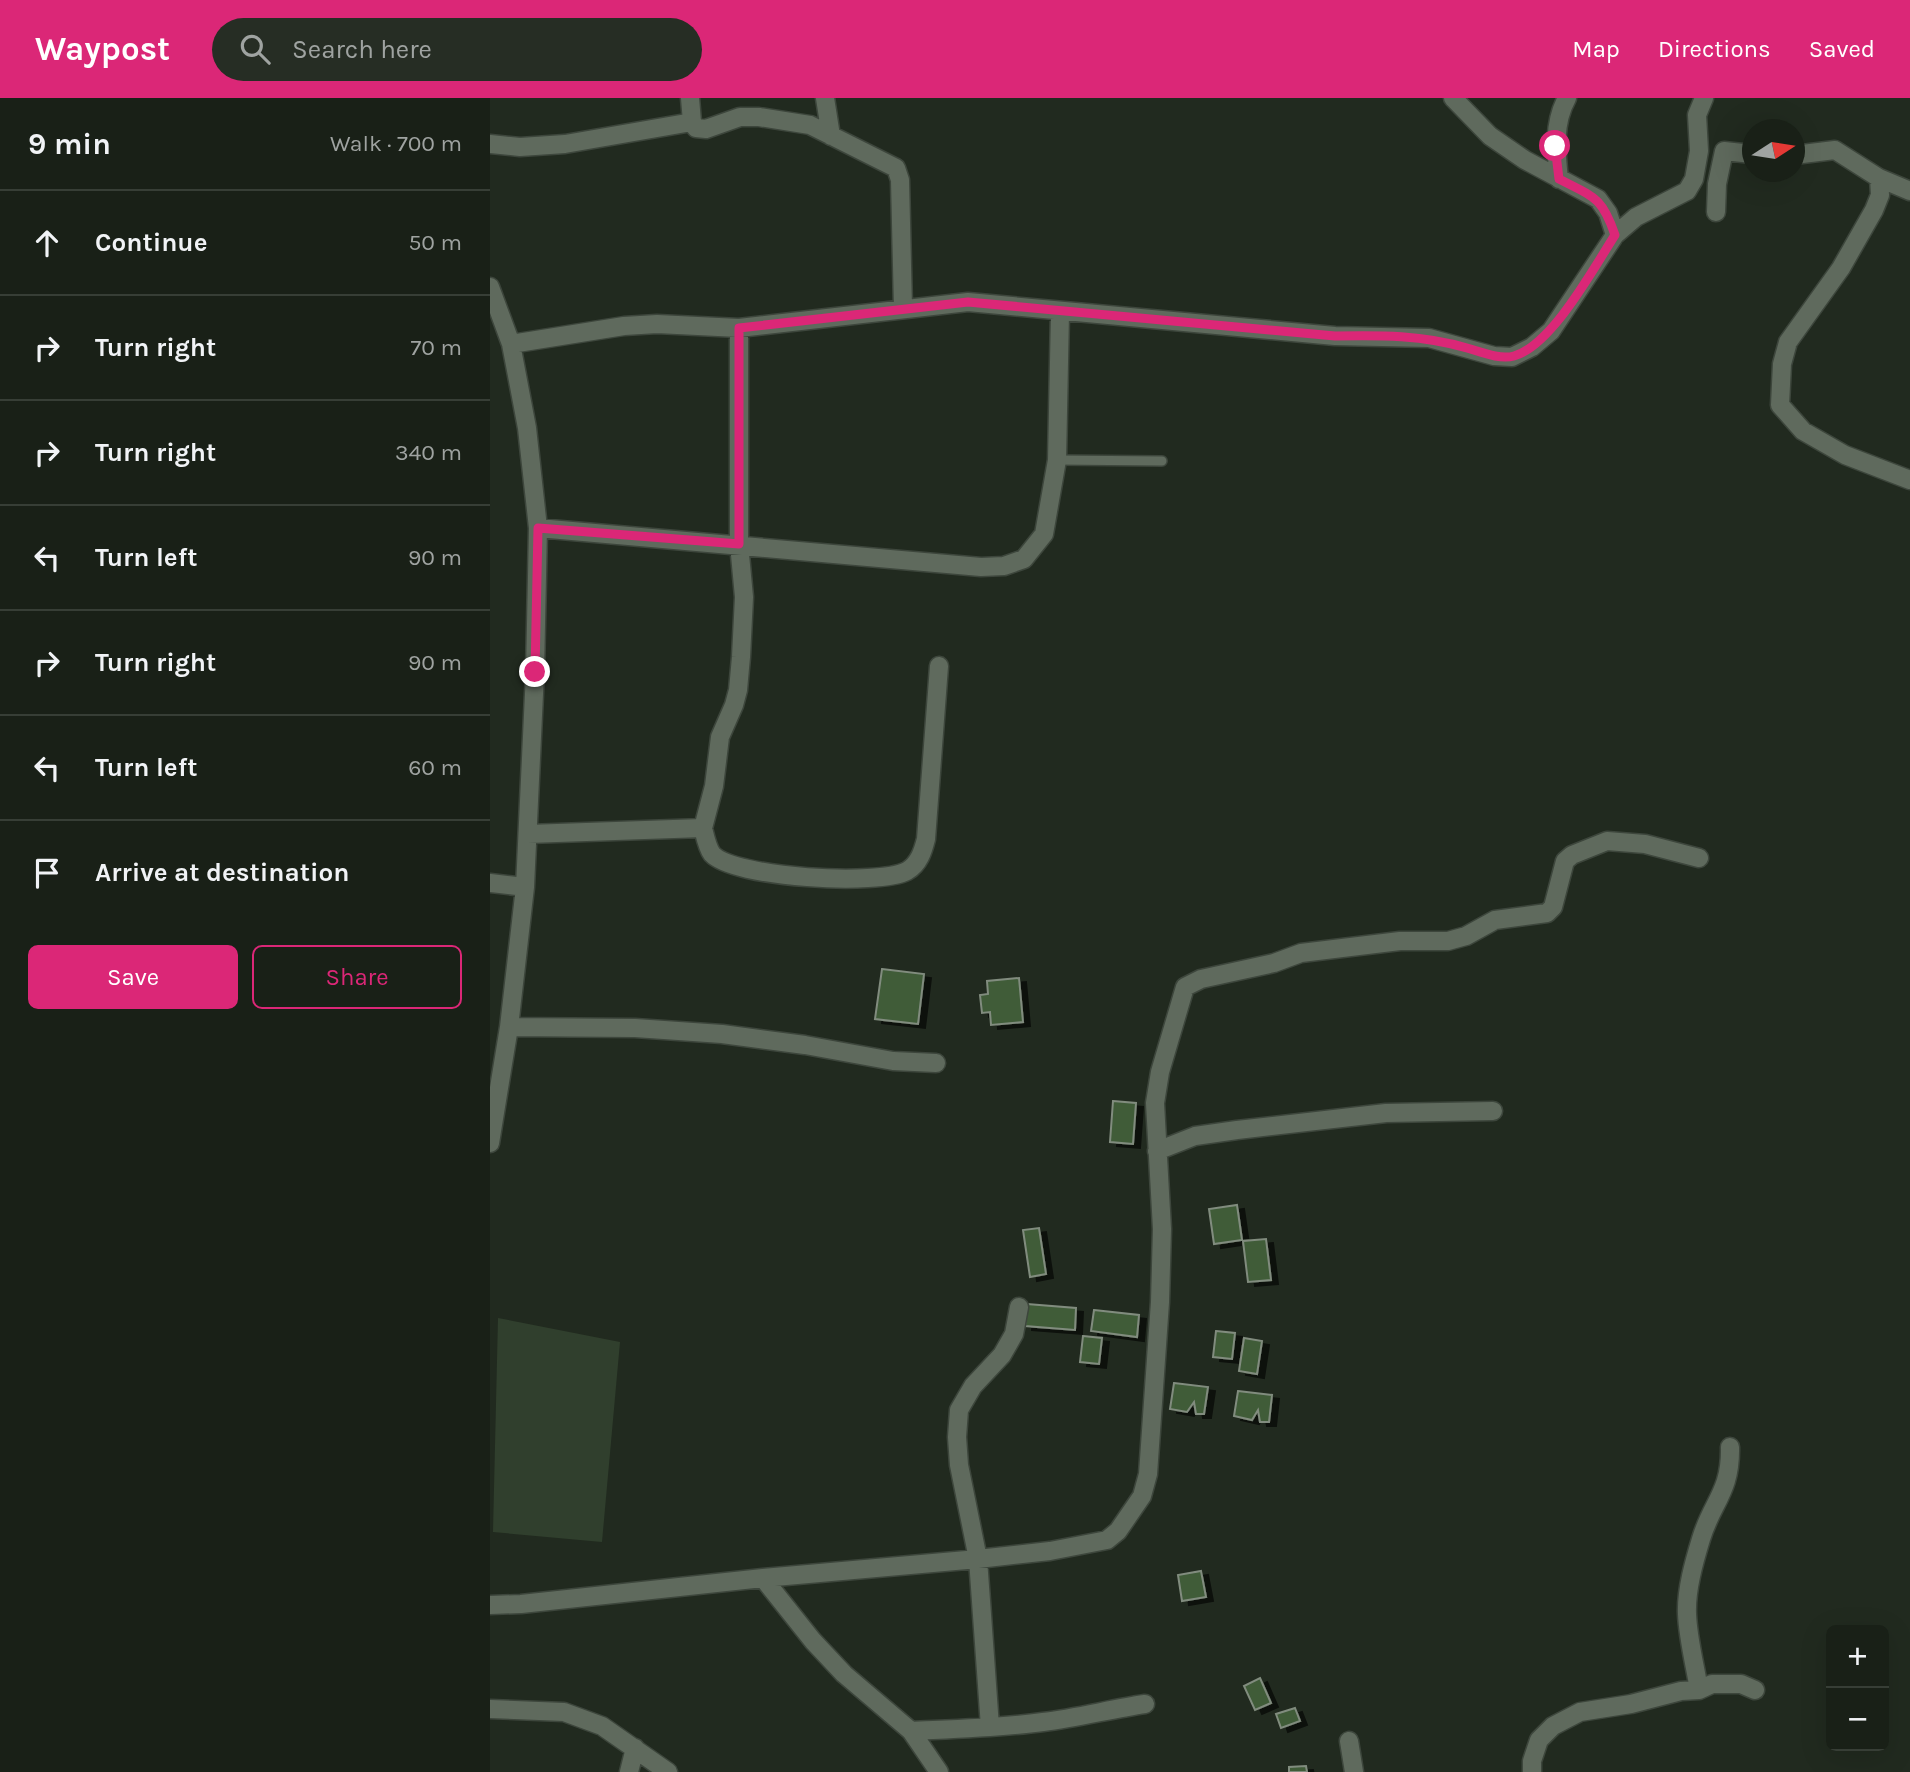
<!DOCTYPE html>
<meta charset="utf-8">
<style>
:root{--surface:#192017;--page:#262d24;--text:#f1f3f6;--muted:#9fa3a1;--line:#373e36;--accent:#db2777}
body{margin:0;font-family:Karla,sans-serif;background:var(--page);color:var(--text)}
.controls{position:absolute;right:21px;bottom:21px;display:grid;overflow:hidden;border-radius:10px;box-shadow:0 7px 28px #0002}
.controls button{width:63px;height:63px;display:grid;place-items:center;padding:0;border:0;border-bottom:2px solid var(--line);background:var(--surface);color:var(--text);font:35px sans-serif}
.compass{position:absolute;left:1252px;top:21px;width:63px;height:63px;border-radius:50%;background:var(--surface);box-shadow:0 7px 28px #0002;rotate:78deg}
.stop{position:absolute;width:21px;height:21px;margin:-16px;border:5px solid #db2777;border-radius:50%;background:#fff}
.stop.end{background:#db2777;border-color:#fff;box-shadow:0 2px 7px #0008}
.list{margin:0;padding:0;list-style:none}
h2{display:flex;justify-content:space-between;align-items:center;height:91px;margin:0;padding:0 28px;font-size:30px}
h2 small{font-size:23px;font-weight:400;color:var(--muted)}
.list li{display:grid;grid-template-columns:46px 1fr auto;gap:21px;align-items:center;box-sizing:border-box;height:105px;padding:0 28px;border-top:2px solid var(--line)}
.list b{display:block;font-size:26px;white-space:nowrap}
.list em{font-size:23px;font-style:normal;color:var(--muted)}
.actions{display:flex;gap:14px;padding:21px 28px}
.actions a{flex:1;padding:16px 0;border:2px solid var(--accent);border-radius:10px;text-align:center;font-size:24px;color:var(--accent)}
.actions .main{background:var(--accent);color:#fff}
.icon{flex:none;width:38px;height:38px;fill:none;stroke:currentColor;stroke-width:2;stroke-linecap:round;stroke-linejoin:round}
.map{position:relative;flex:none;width:1420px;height:1674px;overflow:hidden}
header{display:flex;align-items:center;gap:42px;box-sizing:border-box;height:98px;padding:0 35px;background:var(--accent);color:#fff}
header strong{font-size:33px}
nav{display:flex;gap:38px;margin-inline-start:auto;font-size:24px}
.search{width:490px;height:63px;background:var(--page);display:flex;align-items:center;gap:18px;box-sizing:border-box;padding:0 24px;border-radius:38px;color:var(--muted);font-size:26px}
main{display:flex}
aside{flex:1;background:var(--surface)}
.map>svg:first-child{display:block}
.green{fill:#303f2d}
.building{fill:#3f5b39;stroke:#818c7e;stroke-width:2;filter:url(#shadow)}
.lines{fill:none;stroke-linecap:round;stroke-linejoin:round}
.service-casing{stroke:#3d463c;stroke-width:12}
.minor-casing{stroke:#3d463c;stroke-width:21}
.service{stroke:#5f6a5d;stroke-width:9}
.minor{stroke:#5f6a5d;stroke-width:18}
.route{stroke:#db2777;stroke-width:9}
</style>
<header>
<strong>Waypost</strong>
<div class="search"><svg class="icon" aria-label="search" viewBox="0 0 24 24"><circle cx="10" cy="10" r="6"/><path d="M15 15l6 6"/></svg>Search here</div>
<nav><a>Map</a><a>Directions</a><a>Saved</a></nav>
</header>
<main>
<aside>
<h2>9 min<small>Walk · 700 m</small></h2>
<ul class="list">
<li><svg class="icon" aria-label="ahead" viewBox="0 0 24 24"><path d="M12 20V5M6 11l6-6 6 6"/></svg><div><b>Continue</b></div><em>50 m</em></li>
<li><svg class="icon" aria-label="right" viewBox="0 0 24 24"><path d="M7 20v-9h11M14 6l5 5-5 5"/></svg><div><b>Turn right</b></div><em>70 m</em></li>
<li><svg class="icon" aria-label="right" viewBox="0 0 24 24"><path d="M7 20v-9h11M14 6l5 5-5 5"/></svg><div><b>Turn right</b></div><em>340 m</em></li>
<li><svg class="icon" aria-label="left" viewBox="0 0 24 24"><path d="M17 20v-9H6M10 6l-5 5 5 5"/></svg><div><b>Turn left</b></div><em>90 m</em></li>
<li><svg class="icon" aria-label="right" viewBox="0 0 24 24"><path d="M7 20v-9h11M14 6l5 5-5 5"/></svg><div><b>Turn right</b></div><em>90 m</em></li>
<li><svg class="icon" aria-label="left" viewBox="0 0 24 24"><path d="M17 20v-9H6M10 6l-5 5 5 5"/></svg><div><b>Turn left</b></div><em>60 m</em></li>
<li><svg class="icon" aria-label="arrive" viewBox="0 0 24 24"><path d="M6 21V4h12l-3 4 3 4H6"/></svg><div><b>Arrive at destination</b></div></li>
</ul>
<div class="actions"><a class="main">Save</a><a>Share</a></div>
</aside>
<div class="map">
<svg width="1420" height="1674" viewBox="0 0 1420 1674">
<defs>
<filter id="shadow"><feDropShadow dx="7" dy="4" stdDeviation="0" flood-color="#0009"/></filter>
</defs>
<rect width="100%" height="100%" fill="#212a1f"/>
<path class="green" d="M8 1220 130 1244 112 1444 3 1434Z"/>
<path class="building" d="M392 871 434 876 428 926 385 921Z
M529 880 533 924 501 927 500 914 492 915 490 897 498 896 497 883Z
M623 1003 646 1005 643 1046 620 1044Z
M747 1107 752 1142 724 1146 719 1111Z
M549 1130 556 1176 540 1179 533 1132Z
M776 1141 781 1182 758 1184 753 1143Z
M537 1206 586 1210 585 1232 535 1228Z
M604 1212 649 1217 647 1239 601 1233Z
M726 1233 745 1235 742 1261 723 1259Z
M593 1238 612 1240 609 1266 590 1264Z
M754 1240 772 1243 767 1276 749 1273Z
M684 1285 718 1289 714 1316H706L704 1304 697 1314 680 1311Z
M748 1293 782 1297 779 1324H770L768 1312 762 1322 744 1318Z
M711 1473 716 1499 692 1503 688 1477Z
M770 1580 781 1605 765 1612 754 1588Z
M805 1610 810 1623 791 1630 786 1616Z
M816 1668 817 1674H799V1669Z"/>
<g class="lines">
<defs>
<path id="service" d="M567 362 672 363"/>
<path id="minor" d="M200 0 202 24 206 30 216 31 250 19H269L320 27 406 70 410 82 413 210
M335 0 341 38
M963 0 1000 38 1035 62 1108 101 1118 115 1125 137
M0 46 30 49 75 46 202 24
M1304 57 1345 52 1389 80 1390 97 1384 112 1351 170 1298 244 1292 266 1290 307 1313 333 1355 357 1420 382
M1389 80 1420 93
M1069 81C1066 54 1063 25 1077 0
M1226 114 1227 86 1234 53 1262 56
M0 189 21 246 37 330 48 430 45 574 35 789 19 929 0 1045
M21 246 134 228 167 226 249 230 478 204 845 238 939 240 1004 258 1022 259 1042 249 1061 233 1125 137 1146 119 1197 93 1204 81 1209 53 1207 17 1214 0
M48 430 491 469 514 468 534 461 554 436 567 362 570 215
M213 730C215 738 217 749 222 756 244 780 389 788 417 773 429 766 433 753 436 741L449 568
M38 736 213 730 224 688 230 639 244 607 248 592 251 559 254 499 249 446V230
M0 785 35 789
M19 929 145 930 232 936 315 947 403 963 446 965
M667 1053 705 1038 747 1032 896 1015 1003 1013
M273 1480 323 1543 354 1576 421 1633 449 1674
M0 1507 31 1506 273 1480 488 1461 560 1453 617 1442 628 1433 652 1398 658 1376 670 1204 672 1131 665 1005 670 974 695 889 711 881 784 865 811 855 910 843H958L976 838 1005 822 1057 815 1063 809 1075 763 1082 757 1117 743 1155 746 1209 760
M1209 1592C1205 1567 1198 1541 1197 1516 1196 1492 1204 1464 1211 1441 1222 1404 1241 1394 1240 1349
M0 1611 74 1614 112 1628 178 1674
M500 1629 488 1461 469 1367 467 1339 469 1312 483 1288 512 1257 524 1236 529 1209
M421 1633C465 1631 509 1630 553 1624 587 1620 621 1611 655 1606
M859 1643 864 1674
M139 1674 145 1650
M1042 1674V1663L1049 1642 1063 1628 1090 1614 1141 1606 1191 1593 1209 1592 1222 1586H1251L1265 1592"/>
</defs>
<use href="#service" class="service-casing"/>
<use href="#minor" class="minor-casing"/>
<use href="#service" class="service"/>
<use href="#minor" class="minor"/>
</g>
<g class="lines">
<path class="route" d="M45 574 48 430 249 446V230L478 204 845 238C890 237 933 237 977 250 991 254 1010 262 1024 258 1062 247 1103 171 1125 137 1112 99 1104 99 1069 81L1065 48"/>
</g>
</svg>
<div class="controls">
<button>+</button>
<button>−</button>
</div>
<svg class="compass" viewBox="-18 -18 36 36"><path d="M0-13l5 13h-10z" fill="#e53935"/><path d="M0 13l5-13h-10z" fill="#9fa3a1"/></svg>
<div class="stop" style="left:1065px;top:48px"></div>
<div class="stop end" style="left:45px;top:574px"></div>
</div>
</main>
